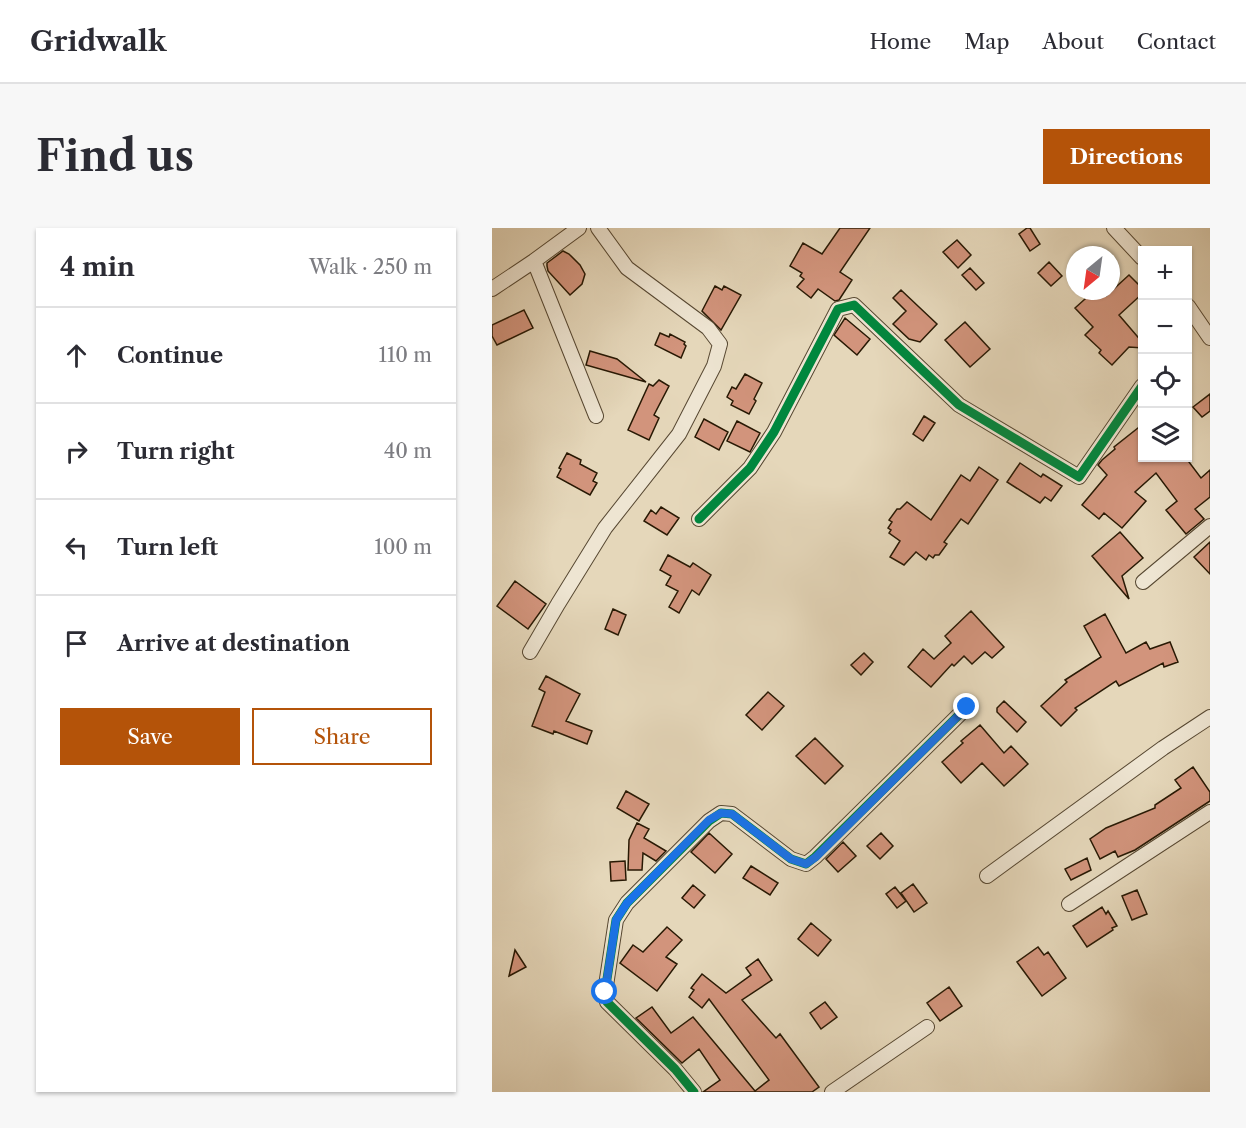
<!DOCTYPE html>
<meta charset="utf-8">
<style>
:root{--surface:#fff;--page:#f7f7f7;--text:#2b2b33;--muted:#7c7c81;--line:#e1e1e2;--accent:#b45309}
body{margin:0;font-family:"Libre Caslon Text",serif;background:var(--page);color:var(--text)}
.controls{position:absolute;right:18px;top:18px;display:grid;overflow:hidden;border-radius:0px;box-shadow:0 2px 4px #0004}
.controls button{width:54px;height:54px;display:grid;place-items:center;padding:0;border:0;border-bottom:2px solid var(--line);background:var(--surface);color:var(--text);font:30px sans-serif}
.compass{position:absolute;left:574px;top:18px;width:54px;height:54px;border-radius:50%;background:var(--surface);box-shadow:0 2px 4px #0004;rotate:209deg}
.stop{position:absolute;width:18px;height:18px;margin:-14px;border:4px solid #1a73e8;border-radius:50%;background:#fff}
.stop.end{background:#1a73e8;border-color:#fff;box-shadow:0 2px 6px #0008}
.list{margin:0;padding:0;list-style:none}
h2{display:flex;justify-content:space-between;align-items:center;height:78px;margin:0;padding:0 24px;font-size:26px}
h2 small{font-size:20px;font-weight:400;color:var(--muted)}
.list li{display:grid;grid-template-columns:39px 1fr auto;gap:18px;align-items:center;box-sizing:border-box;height:96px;padding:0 24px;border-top:2px solid var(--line)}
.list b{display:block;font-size:22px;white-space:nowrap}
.list em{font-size:20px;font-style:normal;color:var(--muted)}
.actions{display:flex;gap:12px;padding:18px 24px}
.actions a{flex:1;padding:14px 0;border:2px solid var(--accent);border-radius:0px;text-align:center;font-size:21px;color:var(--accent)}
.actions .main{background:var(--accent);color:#fff}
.icon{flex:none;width:33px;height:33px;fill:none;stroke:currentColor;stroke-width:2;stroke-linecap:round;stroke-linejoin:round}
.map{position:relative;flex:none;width:718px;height:864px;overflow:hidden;border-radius:0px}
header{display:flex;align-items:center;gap:36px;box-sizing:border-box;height:84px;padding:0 30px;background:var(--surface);border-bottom:2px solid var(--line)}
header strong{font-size:28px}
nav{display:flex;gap:33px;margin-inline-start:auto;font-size:21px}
.intro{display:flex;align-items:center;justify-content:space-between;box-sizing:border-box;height:144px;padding:0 36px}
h1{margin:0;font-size:42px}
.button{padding:15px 27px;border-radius:0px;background:var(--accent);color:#fff;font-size:21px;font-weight:700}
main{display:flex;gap:36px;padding:0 36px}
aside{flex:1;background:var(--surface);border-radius:0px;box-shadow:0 2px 4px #0004}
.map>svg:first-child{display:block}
.building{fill:#d2947c;stroke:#281904;stroke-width:1.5}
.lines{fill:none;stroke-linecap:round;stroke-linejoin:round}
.minor-casing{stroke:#574832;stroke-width:16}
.minor{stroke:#eee5d2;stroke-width:14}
.cycleway-casing{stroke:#eee5d2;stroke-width:13}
.cycleway{stroke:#00873e;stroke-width:9}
.route{stroke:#1a73e8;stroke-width:8}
</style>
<header>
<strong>Gridwalk</strong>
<nav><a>Home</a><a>Map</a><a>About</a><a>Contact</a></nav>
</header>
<div class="intro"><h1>Find us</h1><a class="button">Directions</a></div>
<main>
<aside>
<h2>4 min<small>Walk · 250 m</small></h2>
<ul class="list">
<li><svg class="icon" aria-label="ahead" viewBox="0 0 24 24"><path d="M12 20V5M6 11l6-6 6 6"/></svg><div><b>Continue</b></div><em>110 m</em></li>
<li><svg class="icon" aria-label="right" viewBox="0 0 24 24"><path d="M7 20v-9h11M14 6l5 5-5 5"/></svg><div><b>Turn right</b></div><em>40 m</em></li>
<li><svg class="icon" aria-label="left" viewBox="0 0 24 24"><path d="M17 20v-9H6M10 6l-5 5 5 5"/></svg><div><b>Turn left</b></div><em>100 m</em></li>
<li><svg class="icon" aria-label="arrive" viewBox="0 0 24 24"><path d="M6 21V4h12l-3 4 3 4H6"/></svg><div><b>Arrive at destination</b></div></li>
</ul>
<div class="actions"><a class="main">Save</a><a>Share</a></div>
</aside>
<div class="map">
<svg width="718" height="864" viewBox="0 0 718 864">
<rect width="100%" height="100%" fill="#e5d7ba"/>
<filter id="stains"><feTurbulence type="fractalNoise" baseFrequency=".00333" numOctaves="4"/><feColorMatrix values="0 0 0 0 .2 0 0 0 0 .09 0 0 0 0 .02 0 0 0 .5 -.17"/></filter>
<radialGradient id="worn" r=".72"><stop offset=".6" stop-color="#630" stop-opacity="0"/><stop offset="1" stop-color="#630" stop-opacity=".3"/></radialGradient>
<path class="building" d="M348 0H378L348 44 360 52 347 72 343 73 326 61 319 70 305 59 312 51 308 48 310 45 298 38 311 15 330 26Z
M535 0H538L548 16 538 23 527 6Z
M465 12 479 27 466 40 451 24Z
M71 23 77 26 88 37 93 46 90 56 78 67 56 43 55 38V35Z
M557 34 570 48 559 58 546 45Z
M478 40 492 55 484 62 470 47Z
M637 47 651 61V65L627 87 651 115V120L637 119 620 137 607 125 609 122 593 107 601 99 583 80 602 63H609L614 68Z
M223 58 230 62 232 58 249 67 229 102 210 83Z
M409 62 445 96 428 114 417 111 401 96 414 83 401 70Z
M32 82 41 100 5 117 0 108V97Z
M353 90 378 111 365 127 342 107Z
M473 94 498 121 478 139 453 112Z
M168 105 177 109 178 106 193 114 192 116 194 118 189 130 163 117Z
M98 123 125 131 154 154 94 137Z
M253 146 270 155 262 171 264 173 257 186 239 177 241 173 235 169 240 159 244 161Z
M167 152 177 158 162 187 167 190 157 212 136 202 157 156 161 158Z
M718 166V183L710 189 701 179Z
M432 188 443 195 431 213 421 206Z
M212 191 236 204 227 222 203 209Z
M245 193 268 205 258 224 235 213Z
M651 196V230H694L709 250 718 242V269L703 281 712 291 694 306 674 282 685 273 664 245 643 264 654 273 630 300 612 285 607 291 590 277 615 247 606 237 610 232 623 221 622 219Z
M75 225 89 232 88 236 105 245 101 253 105 255 98 267 65 249 69 241 67 240Z
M528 235 549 249 551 246 570 258 559 273 553 269 548 275 515 254Z
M487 239 506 252 476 296 469 291 452 314 455 316 447 327H443L441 330 437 327 434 332 424 324 412 337 398 329 408 313 397 305 399 302 396 300 400 294 397 292 405 281H408L415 274 439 292 469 247 478 253Z
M169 279 187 290 175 307 152 293 159 282 164 286Z
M628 304 651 330 630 348 637 371 600 328Z
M718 314V346L702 329Z
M176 327 198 339 201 335 219 347 207 367 200 362 187 385 177 379 186 363 174 357 179 348 168 342Z
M23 353 54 376 36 401 5 378Z
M121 381 134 387 126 407 113 401Z
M479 383 512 419 500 430 493 424 480 436 472 428 462 438 460 436 439 459 416 439 431 421 442 431 459 415 453 408Z
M613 386 634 425 654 414 658 421 678 414 686 434 672 439 671 435 627 458 624 453 583 480 585 482 569 498 549 478 575 454 573 452 609 429 592 398Z
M372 425 381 434 369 447 359 437Z
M54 448 88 466 74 493 100 503 95 516 62 503 61 506 40 498 53 464 47 461Z
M276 464 292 478 270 502 254 487Z
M512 473 534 494 525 504 505 484V480Z
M488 497 512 525 519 518 536 536 512 558 490 535 469 555 450 534 471 515 469 513Z
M323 510 351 538 333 556 304 528Z
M701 539 718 564V573L643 622 626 629 623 623 608 631 598 611 614 600 663 580V577L689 560 683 552Z
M134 563 157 576 147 593 125 580Z
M145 595 157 601 152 610 174 623 164 633 151 625 150 642H136L137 612Z
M217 605 240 626 223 645 199 624Z
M389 605 401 618 388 631 375 618Z
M351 614 364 628 346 644 334 631Z
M595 630 599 642 579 652 573 641Z
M133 633 134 652 119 653 118 634Z
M259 638 286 655 278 667 251 650Z
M421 656 435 675 422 684 409 665Z
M201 657 213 667 202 680 190 670Z
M403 659 414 673 405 680 394 666Z
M645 662 655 686 640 692 630 668Z
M610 679 614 686 616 683 625 698 620 700 621 702 595 719 581 698Z
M319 695 339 712 326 728 306 711Z
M175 699 190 712 174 729 185 736 165 763 128 735 141 717 151 724Z
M546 719 552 727 556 724 574 750 550 768 525 734Z
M23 722 34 739 17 748Z
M266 731 280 752 250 772 284 810 288 806 327 859 320 864H211L228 852 207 821 190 835 144 790 160 779 179 805 201 789 263 863 277 852 217 771 210 780 197 769 202 762 199 760 210 746 234 765 259 747 254 740Z
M457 759 470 778 448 793 435 775Z
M333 774 345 789 329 801 318 785Z"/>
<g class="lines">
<defs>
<path id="minor" d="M622 0 650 30
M42 33 104 188
M0 61 42 33 87 0
M696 78 718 110
M207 291 258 240 282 204 346 81 362 77 467 177 587 249 650 158
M651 354 718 298
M38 424 66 376 113 300 187 206 222 138 228 116 216 100 135 40 106 0
M495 648 671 520 718 489
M577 676 718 584
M202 864 183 841 115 774 113 764 124 692 135 675 217 593 229 585 240 586 299 631 314 636 323 629 475 479
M340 864 435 799"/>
</defs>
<use href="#minor" class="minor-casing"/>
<use href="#minor" class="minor"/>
<defs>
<path id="cycleway" d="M207 291 258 240 282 204 346 81 362 77 467 177 587 249 650 158
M202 864 183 841 115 774 113 764 124 692 135 675 217 593 229 585 240 586 299 631 314 636 323 629 475 479"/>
</defs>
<use href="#cycleway" class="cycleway-casing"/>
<use href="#cycleway" class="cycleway"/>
</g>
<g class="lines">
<path class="route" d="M113 764 124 692 135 675 217 592 229 585 240 586 299 631 314 636 324 629 475 479"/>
</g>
<rect width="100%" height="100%" filter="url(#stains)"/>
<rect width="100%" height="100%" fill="url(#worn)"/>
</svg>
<div class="controls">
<button>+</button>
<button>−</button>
<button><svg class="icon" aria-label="locate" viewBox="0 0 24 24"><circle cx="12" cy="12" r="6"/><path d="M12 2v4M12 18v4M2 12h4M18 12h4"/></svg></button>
<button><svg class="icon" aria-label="layers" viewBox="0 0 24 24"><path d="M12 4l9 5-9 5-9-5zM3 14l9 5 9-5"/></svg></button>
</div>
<svg class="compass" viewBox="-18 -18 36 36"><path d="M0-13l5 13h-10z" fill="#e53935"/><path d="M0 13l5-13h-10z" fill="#7c7c81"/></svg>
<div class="stop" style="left:113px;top:764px"></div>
<div class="stop end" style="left:475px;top:479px"></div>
</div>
</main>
